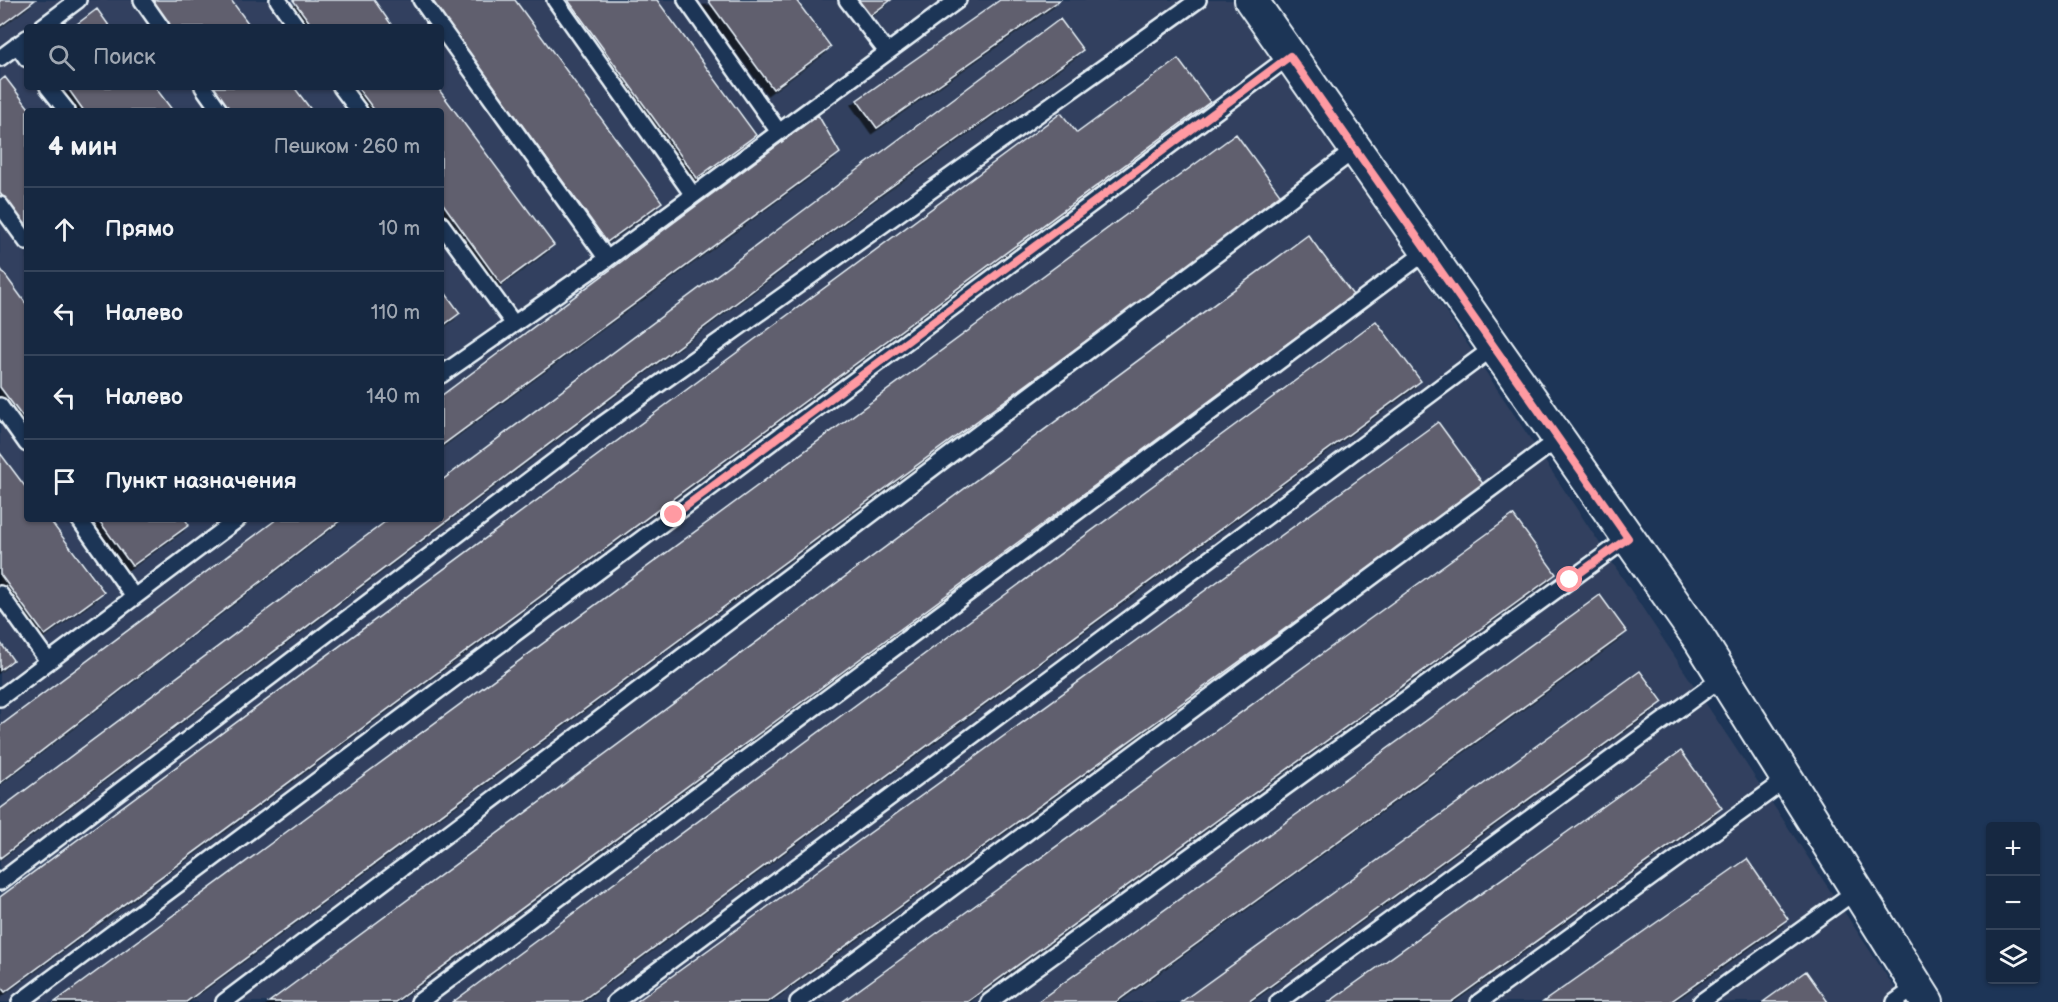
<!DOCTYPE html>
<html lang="ru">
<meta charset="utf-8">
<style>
:root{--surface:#162841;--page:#23344c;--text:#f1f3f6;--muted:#9ea6b1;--line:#35445a}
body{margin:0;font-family:"Balsamiq Sans",sans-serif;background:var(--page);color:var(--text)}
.controls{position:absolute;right:18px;bottom:18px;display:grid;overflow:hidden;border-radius:6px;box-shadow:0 2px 4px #0004}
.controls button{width:54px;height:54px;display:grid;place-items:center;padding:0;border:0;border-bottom:2px solid var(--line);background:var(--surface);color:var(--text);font:30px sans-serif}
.stop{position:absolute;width:18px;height:18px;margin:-14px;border:4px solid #ff9aa2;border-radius:50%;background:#fff}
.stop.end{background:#ff9aa2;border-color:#fff;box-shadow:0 2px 6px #0008}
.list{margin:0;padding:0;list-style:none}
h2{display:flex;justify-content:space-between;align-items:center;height:78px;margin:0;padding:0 24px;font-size:26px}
h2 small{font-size:20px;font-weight:400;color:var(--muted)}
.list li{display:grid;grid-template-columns:39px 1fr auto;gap:18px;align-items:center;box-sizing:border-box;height:84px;padding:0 24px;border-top:2px solid var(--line)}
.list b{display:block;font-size:22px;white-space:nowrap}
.list em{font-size:20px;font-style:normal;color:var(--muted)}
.icon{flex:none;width:33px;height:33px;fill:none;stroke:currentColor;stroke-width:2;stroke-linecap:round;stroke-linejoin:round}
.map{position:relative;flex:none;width:2058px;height:1002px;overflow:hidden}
.search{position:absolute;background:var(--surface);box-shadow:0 2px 4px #0004;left:24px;top:24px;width:420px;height:66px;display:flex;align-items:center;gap:15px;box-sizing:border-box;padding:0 21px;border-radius:6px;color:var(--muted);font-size:22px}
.panel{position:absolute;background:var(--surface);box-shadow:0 2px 4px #0004;left:24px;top:108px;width:420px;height:414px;border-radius:6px}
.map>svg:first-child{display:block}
.built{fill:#31415e;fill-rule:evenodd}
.building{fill:#615e6e;stroke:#e8f1f8;stroke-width:1.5;filter:url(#shadow)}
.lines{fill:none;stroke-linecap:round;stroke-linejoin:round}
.lane-casing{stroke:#e8f1f8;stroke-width:20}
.street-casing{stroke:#e8f1f8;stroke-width:36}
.lane{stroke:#1d3557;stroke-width:15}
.street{stroke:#1d3557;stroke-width:32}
.route{stroke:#ff9aa2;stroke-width:8}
</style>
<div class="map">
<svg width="2058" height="1002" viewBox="0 0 2058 1002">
<defs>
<filter id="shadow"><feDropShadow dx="-5.5" dy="5.5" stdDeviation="0" flood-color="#0009"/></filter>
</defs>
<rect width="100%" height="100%" fill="#1d3557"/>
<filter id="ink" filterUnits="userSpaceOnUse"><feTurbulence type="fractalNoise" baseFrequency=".0167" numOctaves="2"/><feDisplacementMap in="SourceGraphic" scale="12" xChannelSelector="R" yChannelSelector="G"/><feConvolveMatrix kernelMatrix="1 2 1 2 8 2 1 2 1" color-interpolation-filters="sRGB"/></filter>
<g filter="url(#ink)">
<path class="built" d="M0 0H1239L1904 1002H0ZM27 27H441V87H27ZM27 111H441V519H27Z"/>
<path class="building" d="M0 0H35L0 26Z
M147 0H231L251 27H167Z
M293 0H374L393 27H313Z
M431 0H515L662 202 607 242Z
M568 0H657L756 135 697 178Z
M708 0H796L831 47 773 89Z
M849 0H891L864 20Z
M1000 0H1060L877 128 857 100Z
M97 9 110 27H73Z
M1060 19 1083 50 878 196 0 858V809L389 519H441V481Z
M1178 59 1210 102 5 992 0 986V897L1061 113 1077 133Z
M5 77 31 111H27V229L0 193V81Z
M67 87H155L173 111H84Z
M211 87H294L312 111H228Z
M357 87H437L554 245 501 284 441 201V111H375Z
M818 115 840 153 441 446V396Z
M1236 134 1282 197 186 1002H55Z
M1308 235 1353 295 395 1002H269Z
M0 268 27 305V423L0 387Z
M441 287 460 313 441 327Z
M1376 321 1421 381 580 1002H453Z
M1438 422 1484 485 768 1002H636Z
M0 453 27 489V519H49L104 592 45 635 0 574Z
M1513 515 1556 574 967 1002H842Z
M98 519H185L189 525 132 566Z
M277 519H342L0 783V726Z
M1600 595 1627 632 1116 1002H1037Z
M0 642 13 660 0 670Z
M1640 671 1663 702 1248 1002H1181Z
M1681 751 1722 808 1451 1002H1329Z
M1747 859 1788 919 1670 1002H1543Z
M1806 971 1828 1002H1763Z"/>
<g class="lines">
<defs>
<path id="lane" d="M142 0 161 27
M278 0 297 27
M421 0 440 27
M555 0 693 195
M686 0 779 132
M847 0 887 52
M42 27 78 0
M441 28 607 259
M17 45 27 59
M0 58 27 38
M48 87 67 111
M203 87 220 111
M341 87 359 111
M0 205 27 242
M441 224 514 324
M441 375 607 259 958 0
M0 406 27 444
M79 519 134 597
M0 594 48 661
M0 698 238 519
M0 882 603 424 1198 0
M20 1002 1290 56
M224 1002 1356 149
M419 1002 1427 251
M615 1002 1494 347
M798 1002 1558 439
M989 1002 1628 538
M1278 1002 1723 677
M1479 1002 1787 779
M1701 1002 1857 890
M1895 1002 1917 986"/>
<path id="street" d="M1251 0 1700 640 1927 1002"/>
</defs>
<use href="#lane" class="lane-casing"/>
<use href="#street" class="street-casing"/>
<use href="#lane" class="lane"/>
<use href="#street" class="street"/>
</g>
</g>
<g class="lines" filter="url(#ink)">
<path class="route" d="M674 515 1290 56 1628 538 1570 580"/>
</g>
</svg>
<div class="controls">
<button>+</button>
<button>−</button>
<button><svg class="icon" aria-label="layers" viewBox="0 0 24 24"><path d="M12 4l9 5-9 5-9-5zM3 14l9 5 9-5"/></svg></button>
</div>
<div class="stop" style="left:1570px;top:580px"></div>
<div class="stop end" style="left:674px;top:515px"></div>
<div class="search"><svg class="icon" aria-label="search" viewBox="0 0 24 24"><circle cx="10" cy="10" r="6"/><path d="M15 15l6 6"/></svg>Поиск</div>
<section class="panel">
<h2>4 мин<small>Пешком · 260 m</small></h2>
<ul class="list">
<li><svg class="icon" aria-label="ahead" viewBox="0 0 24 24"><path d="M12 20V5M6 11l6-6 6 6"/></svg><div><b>Прямо</b></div><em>10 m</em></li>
<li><svg class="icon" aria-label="left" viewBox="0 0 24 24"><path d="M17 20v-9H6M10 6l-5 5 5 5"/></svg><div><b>Налево</b></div><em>110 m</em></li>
<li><svg class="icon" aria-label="left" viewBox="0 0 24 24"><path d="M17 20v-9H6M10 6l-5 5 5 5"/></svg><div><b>Налево</b></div><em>140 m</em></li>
<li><svg class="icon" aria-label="arrive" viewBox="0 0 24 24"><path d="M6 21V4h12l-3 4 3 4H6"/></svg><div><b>Пункт назначения</b></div></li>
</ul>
</section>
</div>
